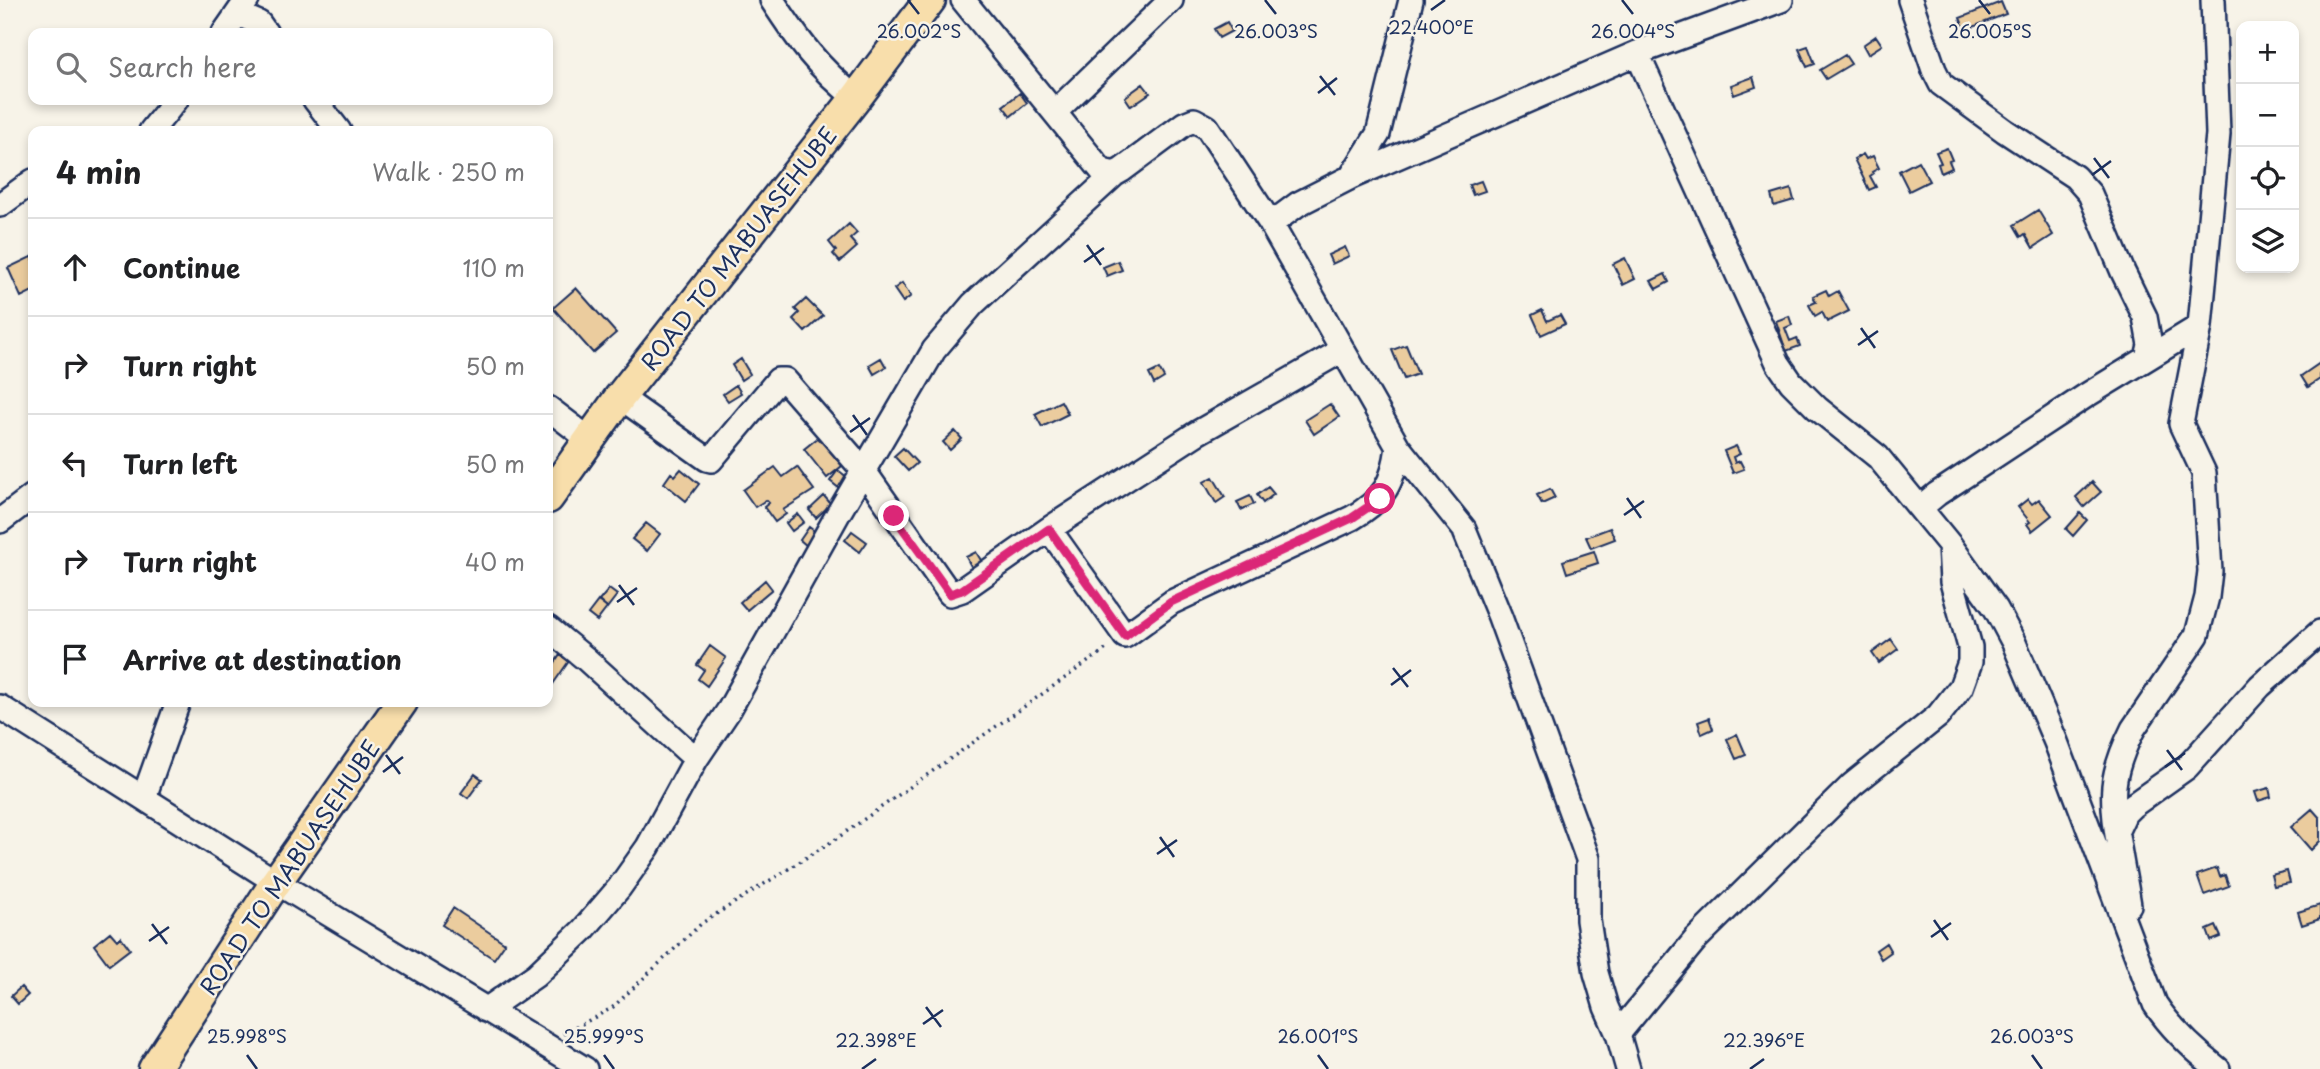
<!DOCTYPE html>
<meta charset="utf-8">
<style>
:root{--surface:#fff;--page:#f2f2f2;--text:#202124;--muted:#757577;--line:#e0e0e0}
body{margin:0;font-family:"Playpen Sans",sans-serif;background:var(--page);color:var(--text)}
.controls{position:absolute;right:21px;top:21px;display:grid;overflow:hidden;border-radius:14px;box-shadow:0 4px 10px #0003}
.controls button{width:63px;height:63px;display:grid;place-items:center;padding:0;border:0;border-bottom:2px solid var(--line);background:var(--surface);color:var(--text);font:35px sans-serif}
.stop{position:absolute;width:21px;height:21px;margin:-16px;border:5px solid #db2777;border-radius:50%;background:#fff}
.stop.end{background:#db2777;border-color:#fff;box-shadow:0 2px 7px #0008}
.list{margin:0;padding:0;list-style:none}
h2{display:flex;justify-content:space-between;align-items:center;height:91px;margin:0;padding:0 28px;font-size:30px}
h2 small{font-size:23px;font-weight:400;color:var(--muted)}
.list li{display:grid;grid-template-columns:46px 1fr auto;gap:21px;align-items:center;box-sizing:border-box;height:98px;padding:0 28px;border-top:2px solid var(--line)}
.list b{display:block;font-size:26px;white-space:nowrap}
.list em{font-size:23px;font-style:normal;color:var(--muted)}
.icon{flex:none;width:38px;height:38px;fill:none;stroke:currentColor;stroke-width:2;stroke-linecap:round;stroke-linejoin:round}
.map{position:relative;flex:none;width:2320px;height:1069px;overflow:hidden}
.search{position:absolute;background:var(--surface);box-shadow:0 4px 10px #0003;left:28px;top:28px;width:525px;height:77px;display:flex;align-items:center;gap:18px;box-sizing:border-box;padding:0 24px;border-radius:14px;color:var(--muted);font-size:26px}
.panel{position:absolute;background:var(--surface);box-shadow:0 4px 10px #0003;left:28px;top:126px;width:525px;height:581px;border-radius:14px}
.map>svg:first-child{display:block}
.building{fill:#ebcc9e;stroke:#1b2f5e;stroke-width:2}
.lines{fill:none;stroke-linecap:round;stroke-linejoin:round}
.minor-casing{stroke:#1b2f5e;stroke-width:28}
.major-casing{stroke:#1b2f5e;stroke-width:35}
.path{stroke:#1b2f5e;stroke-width:3.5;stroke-dasharray:2 5;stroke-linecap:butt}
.minor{stroke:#f7f3e8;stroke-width:23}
.major{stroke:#f8deab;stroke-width:30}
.route{stroke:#db2777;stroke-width:9}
.ticks{fill:none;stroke:#1b2f5e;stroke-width:2.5}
.labels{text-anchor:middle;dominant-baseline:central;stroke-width:5;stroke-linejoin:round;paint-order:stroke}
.street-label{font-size:23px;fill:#1b2f5e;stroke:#f7f3e8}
.ticks-label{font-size:18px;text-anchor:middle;fill:#1b2f5e;stroke:#f7f3e8;stroke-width:5;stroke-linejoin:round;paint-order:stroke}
</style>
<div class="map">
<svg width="2320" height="1069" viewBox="0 0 2320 1069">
<rect width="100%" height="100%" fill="#f7f3e8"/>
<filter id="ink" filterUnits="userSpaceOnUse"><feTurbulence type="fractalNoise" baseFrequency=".0143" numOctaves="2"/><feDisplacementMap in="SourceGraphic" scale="14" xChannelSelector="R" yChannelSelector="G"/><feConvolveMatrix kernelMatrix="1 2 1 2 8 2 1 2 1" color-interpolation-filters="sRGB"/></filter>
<g filter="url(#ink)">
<path class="building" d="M2001 2 2006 14 1965 30 1960 18Z
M1227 22 1232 31 1219 38 1214 29Z
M1876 36 1882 45 1868 54 1863 45Z
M1808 46 1815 64 1807 67 1799 49Z
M1845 55 1851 64 1826 79 1820 70Z
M1753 77 1756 87 1734 95 1731 85Z
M1143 84 1150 93 1131 106 1125 97Z
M1020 93 1027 103 1011 116 1003 106Z
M1947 148 1952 160 1949 161 1952 168 1941 173 1938 164 1941 163 1936 152Z
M1863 154 1866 159 1873 156 1879 168 1872 172 1873 174 1870 176 1876 187 1869 190 1854 159Z
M1918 161 1929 181 1909 191 1899 171Z
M1481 181 1485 191 1473 195 1469 185Z
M1791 189 1794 200 1774 206 1771 195Z
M2038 210 2053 235 2033 248 2025 234 2021 237 2014 225Z
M849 224 857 233 850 239 857 247 840 262 833 254 836 251 829 242Z
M1345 247 1349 256 1332 264 1328 255Z
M33 256V291L21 297 8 268Z
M1625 258 1635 279 1623 285 1613 264Z
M1118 261 1122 270 1107 276 1103 267Z
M1665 274 1669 282 1656 289 1651 281Z
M902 283 911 296 903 302 894 289Z
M576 288 616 333 593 353 553 308Z
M1826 290 1829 296 1838 291 1849 311 1827 322 1822 312 1815 316 1809 305 1816 302 1813 296Z
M806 299 823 316 805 332 793 319 799 313 795 309Z
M1542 310 1547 321 1560 315 1565 324 1541 335 1532 315Z
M1789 316 1792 325 1785 328 1790 341 1797 338 1800 346 1786 351 1776 321Z
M1406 345 1418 374 1404 379 1392 350Z
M881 358 886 367 874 374 869 365Z
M741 359 750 374 741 380 732 365Z
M2320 363V379L2308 387 2301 376Z
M1159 369 1164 378 1154 384 1149 374Z
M736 385 741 393 728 401 723 394Z
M1061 401 1068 414 1042 427 1035 414Z
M1330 404 1339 417 1314 434 1305 420Z
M955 431 962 439 950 450 943 442Z
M819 437 842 466 827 478 804 449Z
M1736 446 1740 454 1733 457 1735 463 1740 461 1744 469 1733 473 1724 451Z
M903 448 917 463 908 471 894 456Z
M775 467 783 477 797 467 814 490 783 510 786 514 775 522 764 507 769 503 766 500 755 507 743 490Z
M681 469 699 484 686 501 664 483 671 473 675 476Z
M838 470 848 478 840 489 830 481Z
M1213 477 1225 497 1216 503 1204 482Z
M2092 482 2101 492 2084 507 2076 497Z
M1268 487 1274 494 1263 503 1257 495Z
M1550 489 1555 498 1542 504 1537 495Z
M824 496 831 504 816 518 809 510Z
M1250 496 1254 504 1241 510 1237 502Z
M2028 499 2032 504 2039 499 2052 515 2032 531 2027 524 2030 522 2018 507Z
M2080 513 2087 520 2073 536 2066 529Z
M798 514 804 522 792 531 786 523Z
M646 523 660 534 647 551 632 539Z
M809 527 817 533 807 546 800 540Z
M1610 528 1615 539 1591 548 1586 537Z
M852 531 867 542 860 552 845 540Z
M1594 551 1598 563 1567 573 1563 561Z
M976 552 982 562 972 568 966 557Z
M765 580 772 589 747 610 740 602Z
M609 589 617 595 607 608 599 601Z
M598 601 607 608 597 621 588 614Z
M1891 639 1898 649 1879 663 1872 653Z
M710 646 726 658 707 686 698 679 704 670 697 665Z
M560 655 569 661 553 684 548 681V673Z
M1709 718 1713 729 1702 734 1698 722Z
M1737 734 1746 755 1736 759 1727 739Z
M475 774 482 779 468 798 461 793Z
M2269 788 2271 797 2258 801 2255 792Z
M2312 809 2320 818V841L2311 850 2291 827Z
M2217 868 2220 877 2225 875 2229 886 2204 895 2197 875Z
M2287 871 2290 883 2274 886 2271 875Z
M2320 905V919L2302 925 2298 912Z
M453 908 505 943 494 959 442 925Z
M2216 926 2221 937 2211 941 2207 930Z
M110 932 117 940 121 937 130 949 109 965 94 945Z
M1886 943 1891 952 1881 959 1876 950Z
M21 987 28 995 18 1004 11 996Z"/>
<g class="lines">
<defs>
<path id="minor" d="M772 0C798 40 818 68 856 98
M963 0 1102 171 1115 174 1122 170 1184 124 1194 120 1207 127 1271 224 1398 447C1393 483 1385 499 1352 518L1172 602 1125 636 1049 529
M1910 0 1934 70 1941 84 2005 131 2075 177 2090 194 2123 272 2145 317 2150 345 2147 358
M238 14 259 23 266 33
M224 33 247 0
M1637 53 1778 363 1791 382 1817 408 1878 457 1950 545 1996 609 2014 643 2056 742 2155 1004C2172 1030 2194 1050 2218 1069
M315 100 339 131
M1055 112 1171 0
M151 131 176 100
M1351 177 1378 134 1411 0
M0 205 33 181
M1271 224 1298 204 1351 177 1637 53 1781 0
M620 397 707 459 711 460 778 380H785L864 471 950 594 962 590 1049 529 1197 433 1341 351
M548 408 590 440
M1398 447 1464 529 1500 617 1588 859V920L1596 973 1606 1007 1618 1034 1628 1069
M1920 508 1937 494 2087 395 2200 326
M0 521 33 496
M548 628 586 659 696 759
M0 707 276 882 585 1069
M144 797 178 702
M2117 830 2125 813 2132 806 2187 767 2260 686 2320 632
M2129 905C2124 872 2111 817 2114 786 2116 766 2124 747 2133 729L2197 635 2207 597 2210 571 2204 473 2181 424 2200 326 2218 134 2213 0
M486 1010 536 975 583 930 619 888 648 847 696 759 729 710 838 514 934 350 973 304 1115 174
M1618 1034 1696 939 1852 785 1938 716 1961 687 1970 662V647L1952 582 1950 545"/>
<path id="major" d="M548 498 620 397 856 98 930 0
M154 1069 276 882 402 702"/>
</defs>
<use href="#minor" class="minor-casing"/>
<use href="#major" class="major-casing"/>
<path class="path" d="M563 1034 612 1008 702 923 836 839 1109 647"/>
<use href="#minor" class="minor"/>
<use href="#major" class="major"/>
</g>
</g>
<g class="lines" filter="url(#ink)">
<path class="route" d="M894 516 950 594 962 590 1049 529 1125 636 1171 602 1352 518 1380 499"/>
</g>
<path class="ticks" d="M908 0 919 14M1265 0 1276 14M1622 0 1633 14M1979 0 1990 14M1431 10 1445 0M1320 76 1335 95M1318 93 1337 78M2094 158 2109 178M2092 175 2111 161M1087 245 1101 265M1084 262 1104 248M1861 328 1875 348M1858 345 1878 331M853 415 867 435M850 432 870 418M1627 498 1641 518M1624 515 1644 501M619 585 634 605M617 602 637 588M1393 668 1408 687M1391 685 1411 670M2167 750 2182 770M386 755 400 774M2165 767 2185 753M383 772 403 757M1160 837 1174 857M1157 854 1177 840M1934 920 1948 940M152 924 167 944M1931 937 1951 923M149 941 169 927M926 1007 941 1027M923 1024 943 1010M247 1055 257 1069M604 1055 614 1069M1318 1055 1328 1069M2032 1055 2042 1069M862 1069 876 1059M1750 1069 1764 1059"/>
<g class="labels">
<g class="street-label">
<text transform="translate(738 248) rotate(-52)">ROAD TO MABUASEHUBE</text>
<text transform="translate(289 867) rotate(-56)">ROAD TO MABUASEHUBE</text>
</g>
</g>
<g class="ticks-label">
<text x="1431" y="34">22.400°E</text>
<text x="919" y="38">26.002°S</text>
<text x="1276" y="38">26.003°S</text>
<text x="1633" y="38">26.004°S</text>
<text x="1990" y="38">26.005°S</text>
<text x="247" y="1043">25.998°S</text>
<text x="604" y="1043">25.999°S</text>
<text x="1318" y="1043">26.001°S</text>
<text x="2032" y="1043">26.003°S</text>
<text x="876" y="1047">22.398°E</text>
<text x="1764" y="1047">22.396°E</text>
</g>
</svg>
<div class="controls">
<button>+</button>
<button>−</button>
<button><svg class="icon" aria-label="locate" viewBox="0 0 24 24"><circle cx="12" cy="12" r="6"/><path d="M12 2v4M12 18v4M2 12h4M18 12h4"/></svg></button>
<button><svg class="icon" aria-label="layers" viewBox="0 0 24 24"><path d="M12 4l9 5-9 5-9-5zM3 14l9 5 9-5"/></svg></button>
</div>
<div class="stop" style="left:1380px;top:499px"></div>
<div class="stop end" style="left:894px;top:516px"></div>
<div class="search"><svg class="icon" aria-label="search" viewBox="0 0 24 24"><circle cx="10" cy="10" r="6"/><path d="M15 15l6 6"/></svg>Search here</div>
<section class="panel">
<h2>4 min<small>Walk · 250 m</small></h2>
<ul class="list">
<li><svg class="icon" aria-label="ahead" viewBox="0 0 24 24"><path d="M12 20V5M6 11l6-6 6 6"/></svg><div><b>Continue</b></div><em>110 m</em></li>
<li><svg class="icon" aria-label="right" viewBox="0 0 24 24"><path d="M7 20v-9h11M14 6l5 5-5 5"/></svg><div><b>Turn right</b></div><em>50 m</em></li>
<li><svg class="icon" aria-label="left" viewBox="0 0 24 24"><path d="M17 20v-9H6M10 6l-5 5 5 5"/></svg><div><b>Turn left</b></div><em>50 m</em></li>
<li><svg class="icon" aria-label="right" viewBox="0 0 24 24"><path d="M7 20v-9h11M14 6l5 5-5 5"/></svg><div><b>Turn right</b></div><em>40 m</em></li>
<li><svg class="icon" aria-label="arrive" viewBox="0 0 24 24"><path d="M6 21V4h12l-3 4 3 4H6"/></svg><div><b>Arrive at destination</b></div></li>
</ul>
</section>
</div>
